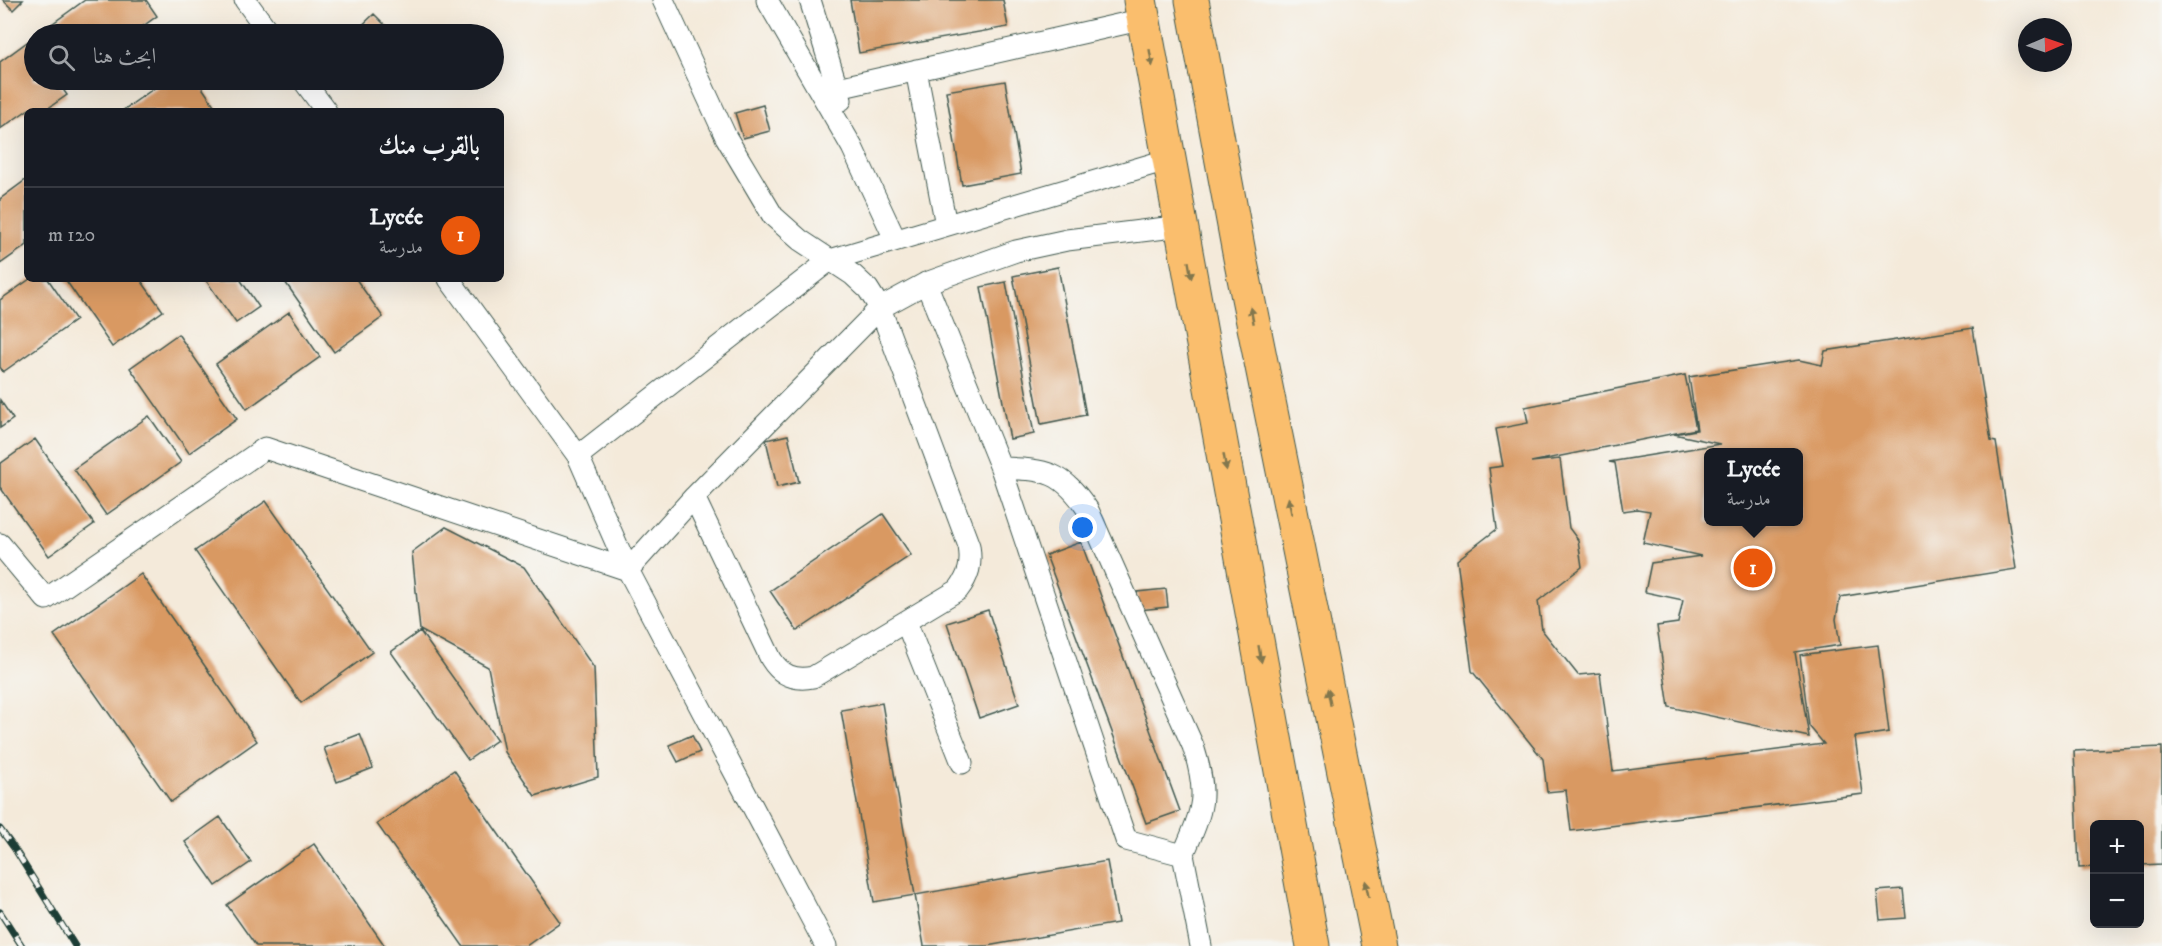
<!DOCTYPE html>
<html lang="ar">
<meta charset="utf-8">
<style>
:root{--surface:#171b24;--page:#242831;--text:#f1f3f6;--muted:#9ea1a6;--line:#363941;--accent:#ea580c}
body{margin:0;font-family:"IM FELL DW Pica",Amiri,serif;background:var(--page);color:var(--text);direction:rtl}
.controls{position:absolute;right:18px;bottom:18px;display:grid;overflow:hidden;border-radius:9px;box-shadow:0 6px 24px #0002}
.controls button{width:54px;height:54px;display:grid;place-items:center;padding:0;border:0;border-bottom:2px solid var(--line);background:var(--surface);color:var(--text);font:30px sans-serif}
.compass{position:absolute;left:2018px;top:18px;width:54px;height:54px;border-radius:50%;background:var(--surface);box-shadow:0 6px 24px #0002;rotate:88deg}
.you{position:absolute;left:1083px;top:528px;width:21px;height:21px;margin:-15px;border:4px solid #fff;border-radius:50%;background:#1a73e8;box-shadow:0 0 0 9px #1a73e833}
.badge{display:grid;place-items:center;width:39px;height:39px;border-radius:50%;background:var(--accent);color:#fff;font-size:20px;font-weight:700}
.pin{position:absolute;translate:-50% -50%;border:3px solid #fff;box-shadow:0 2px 6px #0006}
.popup{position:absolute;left:1704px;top:448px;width:99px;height:78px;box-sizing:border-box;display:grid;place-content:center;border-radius:9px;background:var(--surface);filter:drop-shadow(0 2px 4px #0005);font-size:20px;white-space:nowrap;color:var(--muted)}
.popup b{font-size:22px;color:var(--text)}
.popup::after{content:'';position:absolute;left:50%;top:100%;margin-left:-12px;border:12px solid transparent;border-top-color:var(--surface)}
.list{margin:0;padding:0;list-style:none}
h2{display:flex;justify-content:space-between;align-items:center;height:78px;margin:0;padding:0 24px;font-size:26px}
h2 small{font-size:20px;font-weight:400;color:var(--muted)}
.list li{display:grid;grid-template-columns:39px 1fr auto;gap:18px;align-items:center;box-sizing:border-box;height:96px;padding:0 24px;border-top:2px solid var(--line)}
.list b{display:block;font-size:22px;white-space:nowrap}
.list p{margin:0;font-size:20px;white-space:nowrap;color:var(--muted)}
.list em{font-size:20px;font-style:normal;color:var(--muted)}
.icon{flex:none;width:33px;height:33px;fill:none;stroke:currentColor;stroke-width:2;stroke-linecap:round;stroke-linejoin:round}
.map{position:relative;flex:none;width:2162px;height:946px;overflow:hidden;direction:ltr}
.search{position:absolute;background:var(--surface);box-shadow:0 6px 24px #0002;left:24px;top:24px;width:480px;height:66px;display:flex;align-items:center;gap:15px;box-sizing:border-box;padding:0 21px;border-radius:33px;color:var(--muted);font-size:22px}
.panel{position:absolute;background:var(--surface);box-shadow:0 6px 24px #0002;left:24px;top:108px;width:480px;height:174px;border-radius:9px;direction:rtl}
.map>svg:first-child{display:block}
.building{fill:#d99962;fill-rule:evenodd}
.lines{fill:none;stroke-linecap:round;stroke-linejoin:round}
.lane-casing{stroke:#3f574d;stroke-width:23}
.highway-casing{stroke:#3f574d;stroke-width:35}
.lane{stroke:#fff;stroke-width:21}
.highway{stroke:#fabe6d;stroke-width:33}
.rail-casing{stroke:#1f3d34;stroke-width:7}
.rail{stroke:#f6f6f2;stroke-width:4.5;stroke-dasharray:14;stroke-linecap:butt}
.oneway{fill:#82774e}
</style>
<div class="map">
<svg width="2162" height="946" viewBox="0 0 2162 946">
<rect width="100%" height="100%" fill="#f6f6f2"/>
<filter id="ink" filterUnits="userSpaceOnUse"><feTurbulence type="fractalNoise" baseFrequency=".0167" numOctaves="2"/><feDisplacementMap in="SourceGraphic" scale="12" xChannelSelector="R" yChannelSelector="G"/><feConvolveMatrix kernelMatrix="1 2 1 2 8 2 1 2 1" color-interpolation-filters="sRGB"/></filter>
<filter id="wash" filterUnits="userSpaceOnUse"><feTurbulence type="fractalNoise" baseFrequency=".008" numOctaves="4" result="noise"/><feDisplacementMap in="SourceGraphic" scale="24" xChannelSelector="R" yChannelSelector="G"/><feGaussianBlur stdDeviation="1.35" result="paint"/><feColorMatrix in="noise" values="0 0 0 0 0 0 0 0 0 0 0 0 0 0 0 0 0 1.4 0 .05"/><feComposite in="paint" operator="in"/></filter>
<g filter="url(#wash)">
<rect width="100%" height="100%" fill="#f4eada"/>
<g id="blocks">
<path class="building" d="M3 0H23L13 10Z
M85 0H146L157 16 132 34H38Z
M850 0H1003L1008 27 859 53Z
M374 14 394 34H353Z
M34 37V80H68L60 85 67 95 44 111H30L29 109 0 129V62Z
M166 80H197L218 111H122Z
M1005 81 1021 174 962 185 946 91Z
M763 105 770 131 743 138 735 113Z
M27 179V245L0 264V199Z
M1058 267 1086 415 1041 424 1013 276Z
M30 279H48L76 320 3 372 0 367V300Z
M65 279H140L163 311 112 347Z
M205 279H240L259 307 236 323Z
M283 279H356L383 317 334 352Z
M1006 282 1034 434 1010 439 981 287Z
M289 312 320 357 247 409 216 364Z
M1973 328 1991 441 1996 442 2016 569 1840 597 1836 619 1840 645 1795 652 1809 737 1669 707 1657 626 1678 623 1683 600 1645 592 1651 563 1701 556 1643 543 1650 511 1637 509 1623 511 1615 463 1609 462 1720 444 1674 434 1697 430 1689 377 1799 360 1822 365 1825 351ZM1708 452H1798V522H1708Z
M178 334 237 419 189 453 130 368Z
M1685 375 1696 429 1531 462 1560 459 1569 528 1578 540 1582 567 1538 601 1542 630 1578 675 1600 673 1613 771 1824 744 1809 726 1800 655 1878 645 1889 732 1855 737 1863 794 1571 831 1566 790 1547 792 1543 759 1472 671 1457 560 1497 529 1489 468 1503 466 1496 429 1528 423 1525 407Z
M0 400 13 419 0 428Z
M149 416 181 462 106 515 74 469Z
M788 435 799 482 777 487 766 440Z
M35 439 94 524 49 556 0 487V464Z
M266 501 372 652 301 703 195 551Z
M883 514 911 555 797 631 770 591Z
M446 527 524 567 594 668 598 777 535 796 505 752 488 667 420 630 412 552Z
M1081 542 1180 811 1146 823 1046 555Z
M141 574 257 741 171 802 54 635Z
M1166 589 1168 607 1139 610 1137 592Z
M988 610 1019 704 979 718 947 623Z
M420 631 497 740 468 760 391 652Z
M882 703 915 895 874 902 841 710Z
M360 734 373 768 337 782 324 748Z
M692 735 700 752 678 762 669 745Z
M2162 747V864L2140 865V824H2094V867L2079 868 2074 751Z
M454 770 560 922 526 946H463L377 824Z
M220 817 251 862 216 886 185 842Z
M314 844 385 946H256L227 905Z
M1107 861 1118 923 987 946H924L915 895Z
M1903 889 1906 918 1880 920 1877 891Z"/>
</g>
</g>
<g filter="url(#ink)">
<use href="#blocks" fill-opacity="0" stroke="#3f574d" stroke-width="1.5"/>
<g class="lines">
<defs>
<path id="lane" d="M245 0 270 34
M663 0 726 137 773 216 800 240 853 275 868 289 880 308 969 546C972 564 969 576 958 590L813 677C794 681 781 675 771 659L694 497
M767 0 852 147 895 239
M810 0 841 100
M916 70 946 225
M303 80 326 111
M838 88 1144 19
M449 279 578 456 830 260 1170 159
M926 283 1001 468 1126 840 1183 855 1201 946
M1001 468C1046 470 1061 470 1088 510L1193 746C1209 796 1203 809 1183 855
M0 544 46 599 265 448 628 570 578 456
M906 622 962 763
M826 946 628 570 694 497 880 308 926 283 1016 251 1067 240 1182 226"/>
<path id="highway" d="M1140 0 1313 946
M1192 0 1240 258 1379 946"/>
</defs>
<use href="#lane" class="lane-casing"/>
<use href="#highway" class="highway-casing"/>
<use href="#lane" class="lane"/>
<use href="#highway" class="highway"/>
<defs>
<path id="rail" d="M0 829 14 848 75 946
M0 912 22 946"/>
</defs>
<use href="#rail" class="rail-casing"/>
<use href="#rail" class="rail"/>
</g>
<defs><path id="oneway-solid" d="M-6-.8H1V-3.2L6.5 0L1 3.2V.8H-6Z" transform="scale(1.5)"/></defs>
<g class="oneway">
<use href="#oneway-solid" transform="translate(1151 58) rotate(80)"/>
<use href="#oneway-solid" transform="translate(1190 270) rotate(80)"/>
<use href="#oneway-solid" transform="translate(1252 315) rotate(-101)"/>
<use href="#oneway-solid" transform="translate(1225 462) rotate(80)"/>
<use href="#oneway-solid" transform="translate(1290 506) rotate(-101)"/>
<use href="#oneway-solid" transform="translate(1260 654) rotate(80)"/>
<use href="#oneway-solid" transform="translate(1329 697) rotate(-101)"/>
<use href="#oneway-solid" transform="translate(1367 889) rotate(-101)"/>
</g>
</g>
</svg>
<div class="controls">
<button>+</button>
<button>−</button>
</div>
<svg class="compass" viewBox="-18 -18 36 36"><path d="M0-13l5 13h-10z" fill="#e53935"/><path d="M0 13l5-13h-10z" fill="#9ea1a6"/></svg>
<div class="you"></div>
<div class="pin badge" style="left:1753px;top:568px">1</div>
<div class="popup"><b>Lycée</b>مدرسة</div>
<div class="search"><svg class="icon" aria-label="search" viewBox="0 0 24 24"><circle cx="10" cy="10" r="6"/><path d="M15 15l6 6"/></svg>ابحث هنا</div>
<section class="panel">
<h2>بالقرب منك<small></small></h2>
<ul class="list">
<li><span class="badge">1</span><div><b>Lycée</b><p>مدرسة</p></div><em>120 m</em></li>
</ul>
</section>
</div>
